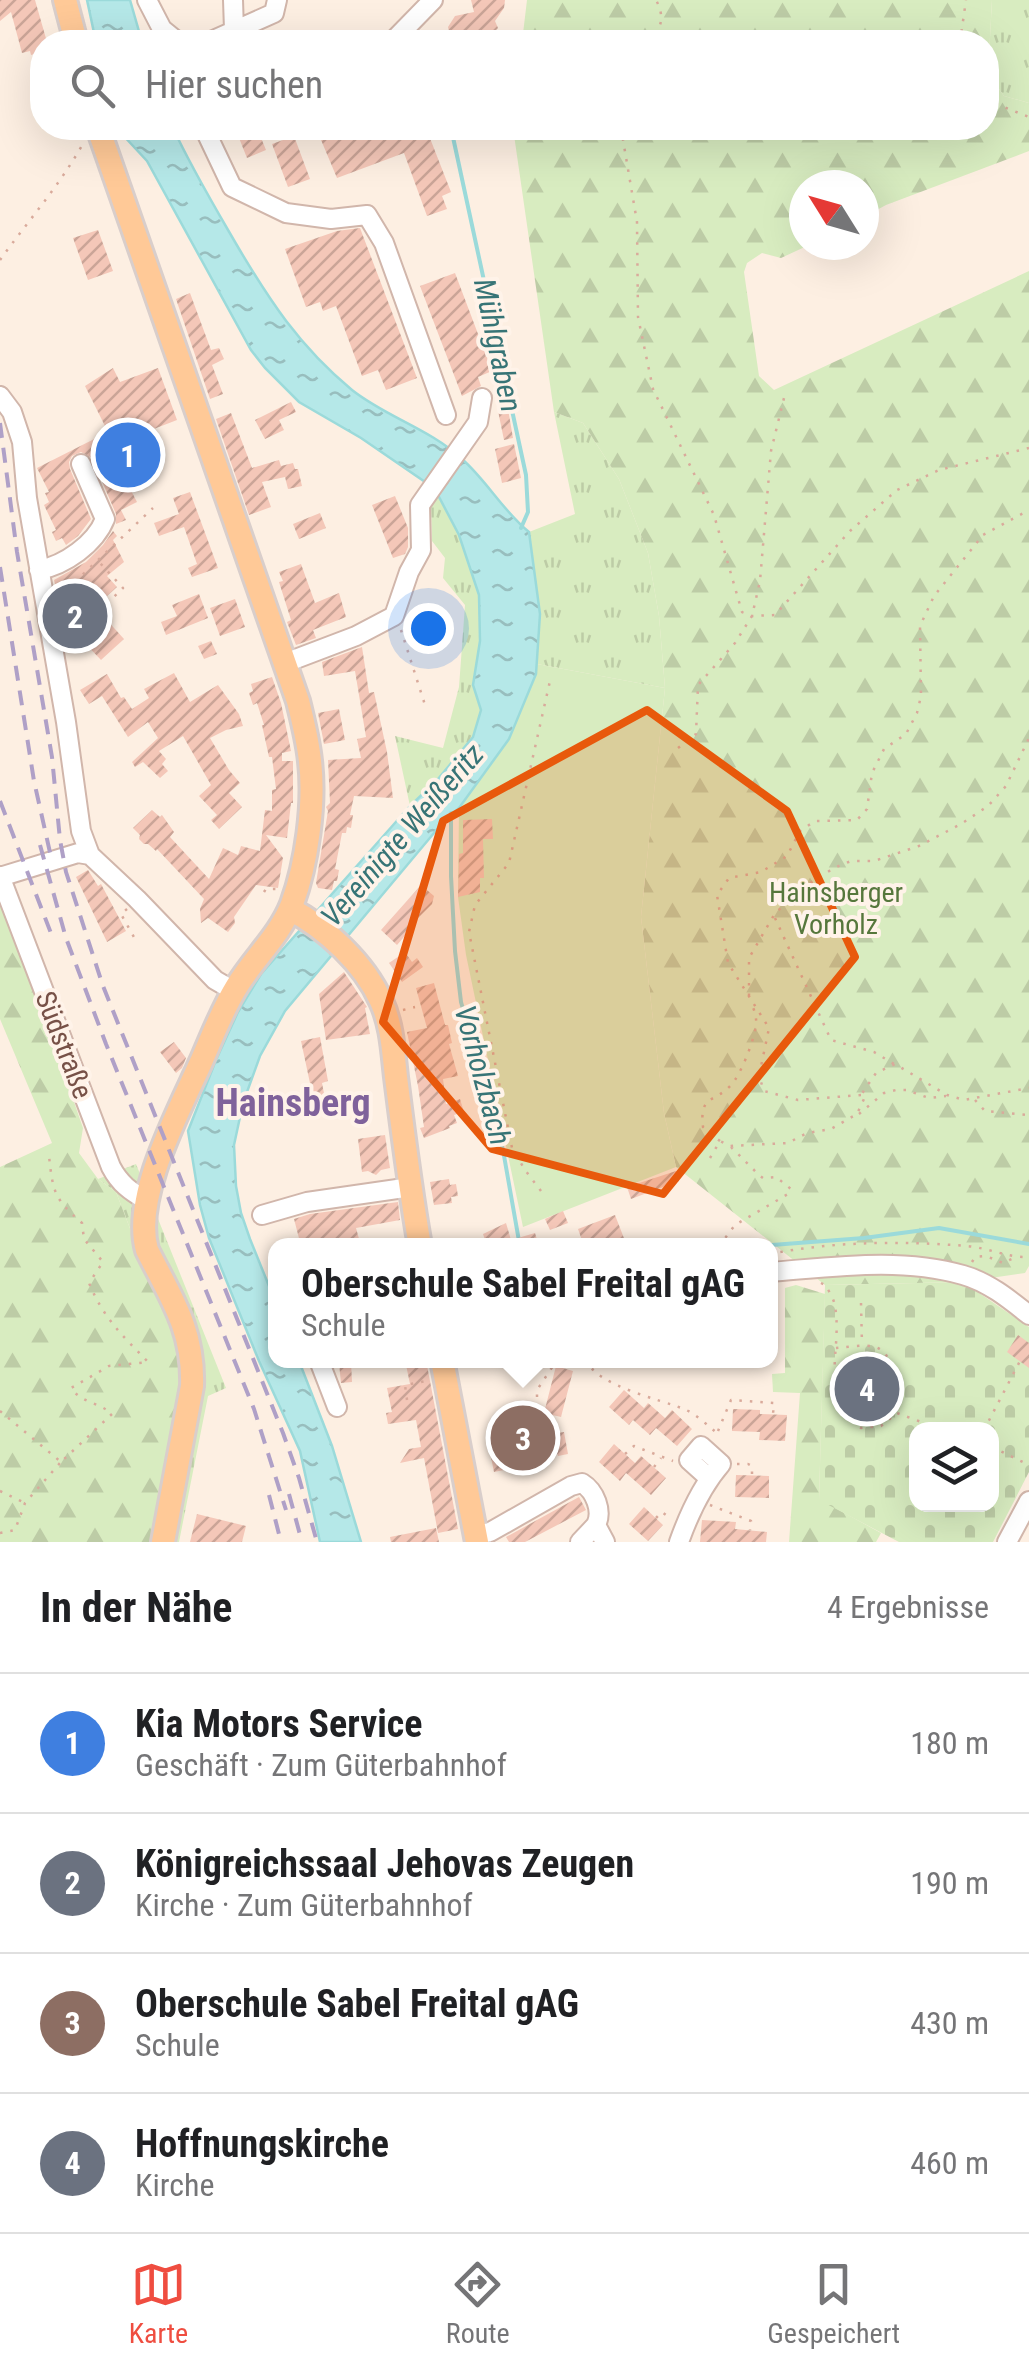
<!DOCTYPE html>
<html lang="de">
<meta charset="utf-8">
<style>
:root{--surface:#fff;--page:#f2f2f2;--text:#202124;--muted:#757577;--line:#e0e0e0;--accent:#ef4d40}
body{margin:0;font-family:"Roboto Condensed",sans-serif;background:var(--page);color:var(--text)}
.controls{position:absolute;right:30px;bottom:30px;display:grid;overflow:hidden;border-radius:20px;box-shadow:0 10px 40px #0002}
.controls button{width:90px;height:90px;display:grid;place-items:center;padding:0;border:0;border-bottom:2px solid var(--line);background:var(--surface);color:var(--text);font:50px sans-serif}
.compass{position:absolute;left:789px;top:170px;width:90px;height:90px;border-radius:50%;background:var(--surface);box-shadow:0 10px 40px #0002;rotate:307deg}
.you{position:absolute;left:428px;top:628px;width:35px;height:35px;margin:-25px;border:8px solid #fff;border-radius:50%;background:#1a73e8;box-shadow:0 0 0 15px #1a73e833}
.badge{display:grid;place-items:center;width:65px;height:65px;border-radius:50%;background:var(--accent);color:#fff;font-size:32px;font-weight:700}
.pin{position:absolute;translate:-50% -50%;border:5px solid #fff;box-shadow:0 2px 10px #0006}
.popup{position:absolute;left:268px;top:1238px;width:510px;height:130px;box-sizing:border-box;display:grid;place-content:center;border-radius:20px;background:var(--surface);filter:drop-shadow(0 2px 8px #0005);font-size:32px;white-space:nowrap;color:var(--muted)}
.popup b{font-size:38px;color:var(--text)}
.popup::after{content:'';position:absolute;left:50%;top:100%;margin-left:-20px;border:20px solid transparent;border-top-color:var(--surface)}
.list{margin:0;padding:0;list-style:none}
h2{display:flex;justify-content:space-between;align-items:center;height:130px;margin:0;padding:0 40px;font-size:42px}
h2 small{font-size:32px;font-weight:400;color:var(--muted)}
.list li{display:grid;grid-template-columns:65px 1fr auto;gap:30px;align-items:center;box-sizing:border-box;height:140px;padding:0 40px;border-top:2px solid var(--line)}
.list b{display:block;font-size:38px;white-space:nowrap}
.list p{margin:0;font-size:32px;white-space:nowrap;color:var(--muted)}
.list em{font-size:32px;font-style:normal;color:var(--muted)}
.icon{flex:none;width:55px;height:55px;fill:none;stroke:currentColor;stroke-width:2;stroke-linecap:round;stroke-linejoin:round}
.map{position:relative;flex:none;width:1029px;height:1542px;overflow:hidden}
.search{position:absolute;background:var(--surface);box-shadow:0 10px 40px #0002;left:30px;right:30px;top:30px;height:110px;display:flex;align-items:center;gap:25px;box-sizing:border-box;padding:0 35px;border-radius:40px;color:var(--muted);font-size:38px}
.sheet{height:690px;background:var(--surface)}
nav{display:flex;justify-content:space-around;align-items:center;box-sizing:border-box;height:140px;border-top:2px solid var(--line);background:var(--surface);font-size:28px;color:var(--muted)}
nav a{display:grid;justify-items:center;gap:5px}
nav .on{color:var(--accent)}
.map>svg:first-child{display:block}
.grass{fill:url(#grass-tufts)}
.forest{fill:url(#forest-firs)}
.cemetery{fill:url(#cemetery-stones);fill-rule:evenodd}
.pitch{fill:#d8ecc0}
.water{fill:url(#water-ripples);stroke:#9bdada;stroke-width:2.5}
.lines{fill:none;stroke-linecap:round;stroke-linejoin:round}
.stream{stroke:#9bdada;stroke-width:4}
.building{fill:url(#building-hatch)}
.minor-casing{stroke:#d1b6ab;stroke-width:22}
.major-casing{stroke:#d9cecb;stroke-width:28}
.path{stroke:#d9aa9b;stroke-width:2.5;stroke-dasharray:2.5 8;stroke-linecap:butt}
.minor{stroke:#fff;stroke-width:18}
.major{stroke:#ffc997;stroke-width:22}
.rail{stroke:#afa0c7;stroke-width:4;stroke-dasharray:15 10;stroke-linecap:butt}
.marked{fill:#e8590c;fill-opacity:0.2;stroke:#e8590c;stroke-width:8;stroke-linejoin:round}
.labels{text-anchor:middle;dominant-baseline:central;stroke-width:8;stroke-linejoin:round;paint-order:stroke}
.park-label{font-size:28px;fill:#56773c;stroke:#fff3e9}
.street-label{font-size:28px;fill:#775147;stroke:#fff3e9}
.water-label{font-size:30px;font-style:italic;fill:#377476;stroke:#fff3e9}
.district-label{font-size:38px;font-weight:bold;fill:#7f629b;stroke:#fff3e9}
</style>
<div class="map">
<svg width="1029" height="1542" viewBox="0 0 1029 1542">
<defs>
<pattern id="grass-tufts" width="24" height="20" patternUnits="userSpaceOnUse" patternTransform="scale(2.5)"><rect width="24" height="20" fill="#d8ecc0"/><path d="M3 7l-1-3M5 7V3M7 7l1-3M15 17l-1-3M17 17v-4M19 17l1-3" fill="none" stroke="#bdcca6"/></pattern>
<pattern id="forest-firs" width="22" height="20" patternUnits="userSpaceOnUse" patternTransform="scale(2.5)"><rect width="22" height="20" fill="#d8ecc0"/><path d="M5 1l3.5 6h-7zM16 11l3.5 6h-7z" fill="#bdcca6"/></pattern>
<pattern id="cemetery-stones" width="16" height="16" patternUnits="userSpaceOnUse" patternTransform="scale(2.5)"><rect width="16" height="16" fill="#d8ecc0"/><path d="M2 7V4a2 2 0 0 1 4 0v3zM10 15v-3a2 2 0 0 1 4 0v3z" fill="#bdcca6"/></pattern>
<pattern id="water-ripples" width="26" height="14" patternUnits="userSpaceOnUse" patternTransform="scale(2.5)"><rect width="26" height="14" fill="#b5e8e8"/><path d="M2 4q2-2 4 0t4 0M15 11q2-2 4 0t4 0" fill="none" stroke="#98bebe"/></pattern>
<pattern id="building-hatch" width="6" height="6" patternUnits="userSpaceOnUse" patternTransform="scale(2.5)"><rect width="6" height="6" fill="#f4c7b8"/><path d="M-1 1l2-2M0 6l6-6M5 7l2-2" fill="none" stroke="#caa497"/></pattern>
</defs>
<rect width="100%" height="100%" fill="#fdefe2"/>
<path class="grass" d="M992 0H1029V103L1004 96 988 74Z
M554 412 583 423 619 479 648 553 659 616 665 688 537 664 540 614 529 532 575 514Z
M439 497 459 535 479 595 480 641 473 685 481 710 473 737 438 779 410 806 395 736 443 748 459 687 465 605 443 578 445 558 432 541 431 505Z
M136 1164 226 1388 208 1396 179 1542H155L139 1252 116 1192 98 1179Z"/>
<path class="forest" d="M527 0H992L988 74 1004 96 1029 103V151L886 205 864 217V185H804V245H809L781 258 762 253 747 263 744 272 759 376 774 390 1029 271V1266L1025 1273 963 1282 825 1285 676 1167 664 1113 641 917 665 688 659 616 648 553 619 479 583 423 554 412 513 128H986V42H522Z
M0 904 34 986 83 1128 79 1153 98 1179 116 1192 139 1252 166 1307 184 1356 182 1391 155 1542H0V1167L52 1143 0 1019Z
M796 1285 825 1294 819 1499 881 1533 876 1542H789L800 1393 773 1392 772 1374 785 1373V1288Z"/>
<path class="cemetery" d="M963 1282 1029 1327V1472L993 1542H899L819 1500 825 1285ZM916 1430H992V1504H916Z"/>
<path class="pitch" d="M537 664 665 688 641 917 664 1113 676 1167 523 1227 466 955 458 897 459 808 509 739 536 674Z"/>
<path class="water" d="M87 0H130L142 42H96Z
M120 128H173C191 167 213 204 235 242 269 300 299 346 352 390 386 417 430 429 462 459 487 481 503 511 529 532L540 614 536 674 509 739 459 808 439 827 285 1011 260 1056 243 1103 234 1145 236 1186 241 1213 250 1239 275 1301 276 1360 299 1361 332 1446 361 1542H320L300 1451 259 1361 209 1238 200 1205 188 1131 216 1060 238 1012 261 974 410 806 438 779 473 737 481 710 473 685 480 641 479 595 459 535 439 497 428 484 361 438 299 402 265 368 251 350 147 161 121 133Z"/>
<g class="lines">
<path class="stream" d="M430 36 432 42
M451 128 526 475 528 512 521 528
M451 813V876L455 951 461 1002 503 1150 519 1241
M760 1246 864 1238 939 1228 1029 1244"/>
</g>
<path class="building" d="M0 0H35L47 42H42L41 52 31 55 30 51 22 53 11 12 0 21Z
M471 0H505L504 8 495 21 498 28 492 34 480 30 471 42H457L450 36 448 27 455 16 474 12Z
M235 128H257L266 150 247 158Z
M316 128H426L451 192 442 196 447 209 427 216 404 153 337 178Z
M294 136 310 179 288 187 272 144Z
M360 228 417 378 386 390 378 370 362 376 336 306 323 311 320 302 306 307 285 249 337 231Z
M98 230 113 271 88 280 73 238Z
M455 273 492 371 478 377 481 386 462 396 420 286Z
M190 293 211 350 219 348 224 359 212 365 223 394 210 399 176 299Z
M113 368 120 382 158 368 177 420 146 432 153 444 124 465 130 480 126 481 137 502 121 510 126 520 116 524V514L92 458 81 452 72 456 69 462 70 469 91 519 78 536 66 545 62 538 56 541 52 532 56 530 44 505 49 502 45 493 49 492 37 468 108 432 85 386Z
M291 402 296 412 279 420 284 430 265 439 255 420Z
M508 409 513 438 504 440 498 411Z
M231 413 252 468 279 460 281 466 293 463 295 469H298L302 486 288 489 285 477 262 482 271 507 249 515 216 419Z
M514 444 521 478 502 483 495 449Z
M190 492 218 568 192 577 188 568 197 564 184 527 159 536 154 523 179 514 173 498Z
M395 496 408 528V547L405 554 393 558 372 505Z
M320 513 326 528 299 539 293 524Z
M113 531 117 536 113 540 124 562 107 576 117 587 95 607 124 639 101 660 81 639 79 641 60 616 59 608 69 599 55 584 54 580 86 562 103 545Z
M301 564 315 603 339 593 346 617 313 630 316 638 296 645 287 622 291 620 279 582 283 581 279 572Z
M199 594 208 618 166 635 161 622 177 616 172 605Z
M235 599 245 627 220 636 210 608Z
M211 641 217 654 204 659 198 646Z
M362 647 369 693 374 692 387 752 393 798 354 796 350 815H353L351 828 347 827 346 833H342L335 869 339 870 337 881H334L332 890 318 888 316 883 328 811 326 807 330 803 328 760 361 758 357 739 366 737 355 671 324 676 322 662Z
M174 673 190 702 218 685 239 714 243 726 226 730 210 738 229 770 240 783 229 793 242 807 219 829 211 820 217 815 199 796 211 785 183 736 159 751 166 759 162 764 168 771 160 778 143 762 135 767 132 762 158 738 148 722 128 737 102 696 89 704 80 690 107 674 121 698 124 697 132 709 149 698 144 689Z
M272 677 281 703 291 751 282 753V761H293V803H291L287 838 266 835 283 858 278 888 256 885 234 917 235 923 228 932 208 918 201 923 200 909 204 899 157 849 156 851 148 844H144L139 839 140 835 133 828 152 810 160 817 162 815 174 832 170 837 209 879 223 848 238 855 241 846 260 851 265 810 272 811V790L276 789 272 757H269L262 725H264L257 703 253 705 249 693 253 691 251 684Z
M339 709 345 740 324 744 318 713Z
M492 819 493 839H483L484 878H480V892L458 897 459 854 463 853V820Z
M88 870 98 886 101 884 126 931 107 942 76 877Z
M421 885 434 896 432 904 408 928 410 930 397 945 381 930Z
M405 952 412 962 417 958 423 967 402 982 389 963Z
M344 972 367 1007 365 1008 370 1034 326 1040 319 994Z
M434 983 445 1025H448L452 1043 449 1044 458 1076 443 1079 446 1104 460 1099 464 1112 454 1115 457 1123 449 1126 450 1128 424 1138 420 1128 424 1127 418 1086 407 1032 427 1028 416 988Z
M320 1037 328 1081 322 1083 328 1114 317 1116 301 1041Z
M174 1042 186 1058 182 1068 176 1073 160 1052Z
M385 1135 390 1168 381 1170 376 1175 368 1171 362 1172 358 1139Z
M676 1171 679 1181 631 1199 627 1187Z
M449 1179 450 1185 456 1184 458 1196 451 1197 452 1203 434 1205 430 1182Z
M398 1202 400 1220 356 1228 361 1246H301L294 1219 310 1214Z
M563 1211 568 1223 550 1230 545 1219Z
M615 1215 627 1246H584L578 1229Z
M506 1223 511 1240 535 1233 539 1246H487L483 1234Z
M1018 1335 1029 1343V1368L1007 1352Z
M875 1359 876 1371 884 1370 887 1392 879 1393 880 1406 878 1412 868 1418 857 1408 856 1396H848L845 1375H842L841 1362Z
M405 1360H426L458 1529 438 1533 424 1458 400 1463 409 1449 421 1447 416 1420 388 1424 386 1413 392 1412 387 1388 410 1384Z
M351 1362 352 1382 341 1383 339 1363Z
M556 1366 573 1371 561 1417 544 1413Z
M624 1390 644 1408 648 1403 665 1418 672 1410 692 1429 677 1446 656 1428 650 1435 633 1420 629 1425 609 1407Z
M733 1409 760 1410V1414L787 1415 785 1441 759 1440 760 1432 732 1431Z
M564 1432 568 1454 558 1456 557 1453 517 1462 518 1467 494 1472 487 1438 511 1433 512 1440Z
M614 1444 635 1463 641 1456 666 1478 651 1495 626 1473 620 1481 599 1462Z
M736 1475 769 1476V1498L735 1497Z
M579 1497 586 1510 525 1542H509L506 1537Z
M644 1507 663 1525 648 1541 629 1524Z
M197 1514 246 1526 242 1542H190Z
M702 1520 736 1522 735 1529 767 1532 766 1542H700Z
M436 1528 439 1542H391L390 1537Z"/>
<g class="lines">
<defs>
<path id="minor" d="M147 0 162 29 178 42
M233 0 234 30
M209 42 274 13 277 0
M392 42 433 0
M204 128 232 187 286 213 331 219 367 215 384 243 446 415
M0 396 12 412 22 442 27 498 66 722 81 831 90 855 137 899 215 980 234 991
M39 570C65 565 95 544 105 519L81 464
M285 663 356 636 394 616 409 572 421 550 420 505 478 422 482 398
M0 876 111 1167C120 1184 130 1191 147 1201
M0 877 78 853 90 855
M262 1215 307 1202 411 1187
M770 1272C834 1267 901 1257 963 1275 988 1282 1009 1299 1029 1315
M327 1360 320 1363 337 1407
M476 1535 490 1532 571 1486 582 1483C595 1491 603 1511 596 1525
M580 1542 596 1525 605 1542
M679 1542C689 1514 701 1487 721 1464L701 1446 689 1460 709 1478
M1007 1542 1029 1501"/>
<path id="major" d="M65 0 76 42
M98 128 298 701C303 721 308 741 310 761 315 804 307 863 292 904 280 935 254 958 237 986 222 1010 212 1037 201 1062 179 1111 132 1197 147 1250 171 1298 194 1330 192 1386L163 1542
M290 909C326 928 364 963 381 1001 392 1025 393 1051 396 1077 403 1133 410 1190 420 1246
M442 1360 477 1542"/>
</defs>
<use href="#minor" class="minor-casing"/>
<use href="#major" class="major-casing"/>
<path class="path" d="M649 42C662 28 665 17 656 0
M960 42 966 0
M40 51 42 50
M986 100 1029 117
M52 128 54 133
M621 128 637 222 638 317 653 389 714 515 742 612 752 616 775 615 850 531 897 490 939 470 1029 448
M0 260C28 221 60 185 84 142
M60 596 153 508
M92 618 123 588 100 563
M401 630 425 705
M678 748 696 734 698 685 735 643 752 616 760 581 771 451 784 398
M264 892 266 889H276
M127 909 121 914 135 939
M775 918 831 1040 874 1052 894 1064
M749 996V958L774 915 796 892 834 868 851 861H874L919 846 961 824 988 806 1006 786 1029 738
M403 1010 415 1007
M861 1095 798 1100 764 1091 759 1076 769 1028 728 963 717 895 729 878 761 872 787 856 800 831 815 821 857 820 867 809 872 773 884 749 906 734 917 713 921 696 920 626 934 596 983 535 1029 510
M975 1100 985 1111 1029 1115
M859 1114 884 1093 896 1090H906L929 1098 946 1096
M720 1141 703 1127C699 1094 715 1103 731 1085 741 1075 758 1032 756 1019 756 1013 753 1008 751 1003
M710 1158 720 1141 730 1146 788 1143 807 1133 831 1129 857 1114 864 1099 861 1095 876 1073 895 1064 947 1095 964 1100 1029 1088
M541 1191 525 1170 512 1148 469 932 475 905 509 863 550 681
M719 1246 735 1225 788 1194 791 1189 776 1177 763 1178 759 1175 730 1146
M770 1254C836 1241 902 1241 967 1246 989 1248 1008 1258 1029 1257
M972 1262 975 1257 986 1256 1003 1263 1014 1258
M821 1283 825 1285C829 1291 834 1299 835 1306 843 1352 817 1394 861 1428L881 1426 897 1413 943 1430
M861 1303 862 1345
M836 1348C847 1347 860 1345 871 1346 898 1350 895 1392 897 1412
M586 1360C597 1386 659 1399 684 1409 696 1414 707 1425 717 1433
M407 1400 405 1385 426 1381
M0 1411 61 1462 112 1414C99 1402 81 1403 71 1388L109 1366 148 1362C122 1335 104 1319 89 1283L103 1262 84 1239 82 1223C54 1199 53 1192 49 1156
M537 1418V1390L555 1363H571
M984 1430 1020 1361
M718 1431 731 1400 774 1403 773 1414
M992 1447 1029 1465
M625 1454 634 1446 673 1461
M737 1464H748L752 1466V1475
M654 1467 661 1458
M0 1491 25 1503
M710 1505 751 1521 750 1530
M656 1518 662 1512 670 1518
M0 1533 15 1530 25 1503 60 1463"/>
<use href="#minor" class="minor"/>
<use href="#major" class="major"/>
<path class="rail" d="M0 423 17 552 52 757 60 840 66 872 103 986 283 1433 299 1478 317 1542
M0 567 34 781 51 857
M0 801 54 941
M40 845 66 938 106 1044 254 1409 286 1510
M289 1494 302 1542
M269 1495 281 1542"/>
</g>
<path class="marked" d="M647 710 787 811 855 957 663 1194 492 1149 383 1022 443 821Z"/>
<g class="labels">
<g class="park-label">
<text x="836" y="892">Hainsberger<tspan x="836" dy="32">Vorholz</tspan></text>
</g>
<g class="street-label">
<text transform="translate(64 1045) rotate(69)">Südstraße</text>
</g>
<g class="water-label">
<text transform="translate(498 345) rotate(78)">Mühlgraben</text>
<text transform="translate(402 835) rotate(-49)">Vereinigte Weißeritz</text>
<text transform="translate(483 1075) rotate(75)">Vorholzbach</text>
</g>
<g class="district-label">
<text x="293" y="1103">Hainsberg</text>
</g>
</g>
</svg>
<div class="controls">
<button><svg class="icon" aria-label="layers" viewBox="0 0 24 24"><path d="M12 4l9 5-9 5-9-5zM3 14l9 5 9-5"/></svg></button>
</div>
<svg class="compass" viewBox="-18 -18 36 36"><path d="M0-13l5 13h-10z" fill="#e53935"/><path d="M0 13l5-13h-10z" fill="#757577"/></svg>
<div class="you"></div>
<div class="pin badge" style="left:128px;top:455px;background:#3f7fe0">1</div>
<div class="pin badge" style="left:75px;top:616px;background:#6b7280">2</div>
<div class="pin badge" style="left:523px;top:1438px;background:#8d6e63">3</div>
<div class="popup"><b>Oberschule Sabel Freital gAG</b>Schule</div>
<div class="pin badge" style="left:867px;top:1389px;background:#6b7280">4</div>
<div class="search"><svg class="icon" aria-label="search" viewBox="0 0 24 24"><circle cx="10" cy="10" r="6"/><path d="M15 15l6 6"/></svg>Hier suchen</div>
</div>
<section class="sheet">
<h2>In der Nähe<small>4 Ergebnisse</small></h2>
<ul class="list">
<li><span class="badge" style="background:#3f7fe0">1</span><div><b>Kia Motors Service</b><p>Geschäft · Zum Güterbahnhof</p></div><em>180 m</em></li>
<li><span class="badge" style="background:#6b7280">2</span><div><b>Königreichssaal Jehovas Zeugen</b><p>Kirche · Zum Güterbahnhof</p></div><em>190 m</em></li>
<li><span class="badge" style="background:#8d6e63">3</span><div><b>Oberschule Sabel Freital gAG</b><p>Schule</p></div><em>430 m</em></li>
<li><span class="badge" style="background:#6b7280">4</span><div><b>Hoffnungskirche</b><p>Kirche</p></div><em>460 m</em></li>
</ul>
</section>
<nav>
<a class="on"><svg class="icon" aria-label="map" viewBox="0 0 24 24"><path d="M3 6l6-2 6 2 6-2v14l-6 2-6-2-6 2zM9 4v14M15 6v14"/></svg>Karte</a>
<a><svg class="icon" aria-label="directions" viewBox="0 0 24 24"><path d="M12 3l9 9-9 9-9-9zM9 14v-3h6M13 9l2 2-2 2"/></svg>Route</a>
<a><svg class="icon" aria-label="saved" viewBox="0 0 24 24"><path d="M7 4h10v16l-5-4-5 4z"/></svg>Gespeichert</a>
</nav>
